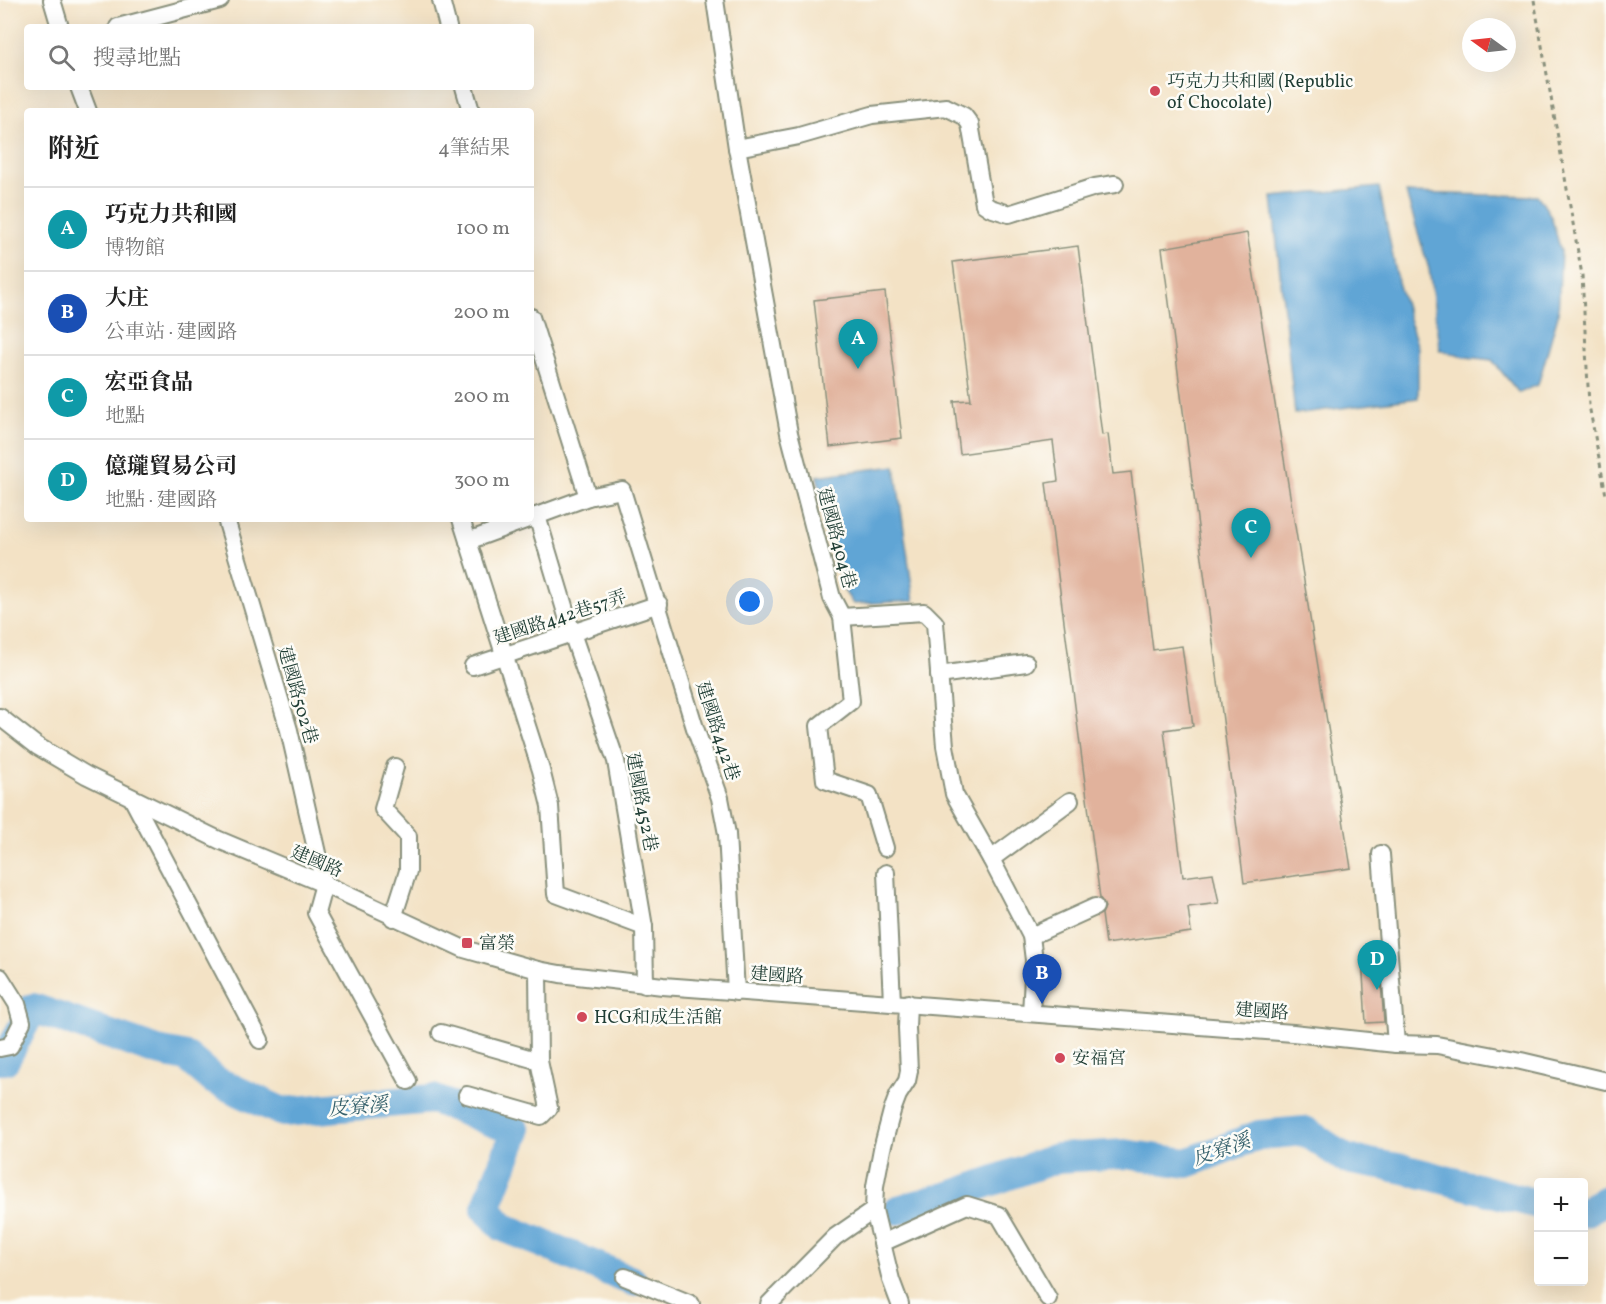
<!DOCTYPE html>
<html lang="zh-TW">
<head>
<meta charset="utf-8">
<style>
  :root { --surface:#fff; --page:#f6f6f6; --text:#222; --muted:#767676; --line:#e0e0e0; --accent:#111827 }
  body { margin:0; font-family:Vollkorn,"Noto Serif TC",serif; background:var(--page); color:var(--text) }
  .controls { position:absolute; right:18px; bottom:18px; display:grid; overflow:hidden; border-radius:6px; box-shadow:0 6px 24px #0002 }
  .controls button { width:54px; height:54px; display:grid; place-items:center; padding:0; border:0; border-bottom:2px solid var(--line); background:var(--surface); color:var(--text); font:30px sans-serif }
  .compass { position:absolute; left:1462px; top:18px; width:54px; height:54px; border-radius:50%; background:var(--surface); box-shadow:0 6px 24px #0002; rotate:285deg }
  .you { position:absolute; left:750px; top:602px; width:21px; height:21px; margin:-15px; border:4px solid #fff; border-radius:50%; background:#1a73e8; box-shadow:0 0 0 9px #1a73e833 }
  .badge { display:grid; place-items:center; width:39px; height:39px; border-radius:50%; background:var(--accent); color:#fff; font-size:20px; font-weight:700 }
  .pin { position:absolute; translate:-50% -50px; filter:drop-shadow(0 2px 3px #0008) }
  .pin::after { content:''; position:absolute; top:32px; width:21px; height:18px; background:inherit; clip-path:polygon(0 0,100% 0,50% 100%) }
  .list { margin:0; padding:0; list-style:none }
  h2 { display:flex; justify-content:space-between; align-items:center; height:78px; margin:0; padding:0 24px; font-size:26px }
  h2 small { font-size:20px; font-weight:400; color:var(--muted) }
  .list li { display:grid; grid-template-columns:39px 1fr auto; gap:18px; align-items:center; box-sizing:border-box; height:84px; padding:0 24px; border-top:2px solid var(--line) }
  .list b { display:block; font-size:22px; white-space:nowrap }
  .list p { margin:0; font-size:20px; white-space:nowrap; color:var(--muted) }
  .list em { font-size:20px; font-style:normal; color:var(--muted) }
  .icon { flex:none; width:33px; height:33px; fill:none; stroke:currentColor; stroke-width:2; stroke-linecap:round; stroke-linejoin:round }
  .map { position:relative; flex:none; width:1606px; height:1304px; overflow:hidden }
  .search { position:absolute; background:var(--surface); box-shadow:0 6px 24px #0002; left:24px; top:24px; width:510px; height:66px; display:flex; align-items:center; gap:15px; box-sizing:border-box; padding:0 21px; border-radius:6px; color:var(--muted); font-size:22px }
  .panel { position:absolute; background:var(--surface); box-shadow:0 6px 24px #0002; left:24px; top:108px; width:510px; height:414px; border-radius:6px }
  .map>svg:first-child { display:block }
  .water { fill:#60a5d5; stroke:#407184; stroke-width:1.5 }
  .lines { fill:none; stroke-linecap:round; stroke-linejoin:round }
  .river { stroke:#60a5d5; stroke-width:30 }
  .building { fill:#e1b29c }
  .minor-casing { stroke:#89907c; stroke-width:20 }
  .path { stroke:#89907c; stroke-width:3; stroke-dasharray:4.5 4.5; stroke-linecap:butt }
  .minor { stroke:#fff; stroke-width:16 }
  .poi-dot { fill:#d1495b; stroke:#fdfcf7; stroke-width:2 }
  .labels { text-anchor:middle; stroke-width:5; stroke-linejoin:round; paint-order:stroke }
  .poi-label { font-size:18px; fill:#1f3d34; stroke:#fdfcf7; text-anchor:start }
  .street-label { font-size:18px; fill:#1f3d34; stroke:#fdfcf7 }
  .water-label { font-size:20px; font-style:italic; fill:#36616c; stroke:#fdfcf7 }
</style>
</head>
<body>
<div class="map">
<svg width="1606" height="1304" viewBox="0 0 1606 1304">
  <rect width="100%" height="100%" fill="#fdfcf7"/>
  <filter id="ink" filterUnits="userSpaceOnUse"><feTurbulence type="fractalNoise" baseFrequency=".0167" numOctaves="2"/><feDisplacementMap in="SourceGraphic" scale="12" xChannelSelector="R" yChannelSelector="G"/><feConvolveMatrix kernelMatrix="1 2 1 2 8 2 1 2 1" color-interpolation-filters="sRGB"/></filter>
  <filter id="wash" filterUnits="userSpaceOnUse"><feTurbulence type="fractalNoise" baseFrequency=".008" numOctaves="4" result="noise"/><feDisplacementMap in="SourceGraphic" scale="24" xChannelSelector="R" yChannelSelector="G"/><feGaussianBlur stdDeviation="1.35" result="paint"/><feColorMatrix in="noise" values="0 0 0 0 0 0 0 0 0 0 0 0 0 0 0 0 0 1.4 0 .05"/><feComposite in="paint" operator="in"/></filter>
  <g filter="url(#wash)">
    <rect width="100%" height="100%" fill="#f3e2c5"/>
    <g class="water">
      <path d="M1379 187 1398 282 1418 348V398L1295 414 1272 197Z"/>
      <path d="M1406 193 1538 196 1551 216 1561 251 1558 315 1538 385 1519 393 1492 360 1465 357 1440 350 1429 269Z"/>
      <path d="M895 466 914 601 853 604 843 589 817 476Z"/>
    </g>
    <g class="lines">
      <g class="river">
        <path d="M0 1060H5L33 1008 157 1051 187 1057 214 1080 283 1112 433 1099 516 1131 486 1208 503 1227 632 1281"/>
        <path d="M898 1210 953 1195 1057 1158 1125 1154 1187 1163 1259 1135 1305 1131 1346 1159 1404 1169 1538 1204"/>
        <path d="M1584 1212 1606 1200"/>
      </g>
    </g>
    <g id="blocks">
      <g class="building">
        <path d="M1247 233 1351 868 1244 883 1162 248Z"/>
        <path d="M1078 246 1102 435 1108 434 1113 474 1131 472 1153 650 1182 646 1193 726 1164 730 1183 877 1213 873 1219 903 1188 907 1191 932 1106 944 1102 914 1105 907 1100 898 1046 483 1058 481 1053 441 960 454 954 401 971 400 953 262Z"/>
        <path d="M885 292 902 438 830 447 814 300Z"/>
        <path d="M1379 957 1384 1022 1366 1023 1362 958Z"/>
      </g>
    </g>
  </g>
  <g filter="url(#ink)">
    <use href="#blocks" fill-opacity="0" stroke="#89907c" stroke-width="1.5"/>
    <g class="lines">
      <g class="minor-casing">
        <g id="minor">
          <path d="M52 0 60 27"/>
          <path d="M441 0 448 27"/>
          <path d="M715 0 737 148 789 433 832 598 842 617 924 612 935 623 945 746 954 794 991 859 1031 936 1034 960 1031 1013"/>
          <path d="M118 27 220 0"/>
          <path d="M79 87 88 111"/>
          <path d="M464 87 471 111"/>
          <path d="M737 148 799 136 872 115 946 107 964 116 970 124 984 204 990 208 1009 214 1095 187 1115 184"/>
          <path d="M531 317 588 497"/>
          <path d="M537 516 572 633 616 761 644 927 645 985"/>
          <path d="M531 518 588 497 622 490 695 728 720 798 727 834 736 992"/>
          <path d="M226 519 289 730 324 884 316 913 408 1081"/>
          <path d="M461 519 541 770 550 806 556 894 644 927"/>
          <path d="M468 541 528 519"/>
          <path d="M842 617 851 701 819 726 825 780 869 795 885 848"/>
          <path d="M473 666 659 604"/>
          <path d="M939 675 1026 663"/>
          <path d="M0 717 37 746 86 775 219 840 324 884 464 949 538 970 560 974 663 986 1293 1033 1396 1044 1437 1045 1521 1061 1606 1081"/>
          <path d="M132 798 260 1040"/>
          <path d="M1381 854 1396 1044"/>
          <path d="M991 859 1070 801"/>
          <path d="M886 873 892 1002"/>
          <path d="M393 918 408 871V836L383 809 395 767"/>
          <path d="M1031 936 1095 907"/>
          <path d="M0 977 17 1004 22 1022 10 1046 0 1048"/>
          <path d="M441 1033 539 1061"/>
          <path d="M467 1095 541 1116 549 1108 539 1061 538 970"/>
          <path d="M882 1243 967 1205 999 1215 1048 1298"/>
          <path d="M625 1277 691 1304"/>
          <path d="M769 1304 835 1237 874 1210"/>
          <path d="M900 1304 891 1280 874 1210 875 1186 882 1149 892 1111 898 1095 907 1081 909 1071 907 1028 908 1003"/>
        </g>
      </g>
      <path class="path" d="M1534 0 1582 275 1589 405 1606 495"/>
      <use href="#minor" class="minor"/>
    </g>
  </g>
  <g class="poi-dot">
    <circle cx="1155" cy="91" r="6"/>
    <rect x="461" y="937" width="12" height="12" rx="3"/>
    <circle cx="582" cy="1017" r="6"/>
    <circle cx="1060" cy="1058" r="6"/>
  </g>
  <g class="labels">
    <g class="poi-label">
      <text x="1167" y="87">巧克力共和國 (Republic<tspan x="1167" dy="21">of Chocolate)</tspan></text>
      <text x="479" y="949">富榮</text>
      <text x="594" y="1023">HCG和成生活館</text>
      <text x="1072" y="1064">安福宮</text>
    </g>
    <g class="street-label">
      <text transform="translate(837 538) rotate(75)" y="6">建國路404巷</text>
      <text transform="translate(560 617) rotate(-18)" y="6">建國路442巷57弄</text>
      <text transform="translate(298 695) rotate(74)" y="6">建國路502巷</text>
      <text transform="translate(718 731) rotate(72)" y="6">建國路442巷</text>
      <text transform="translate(642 802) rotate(79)" y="6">建國路452巷</text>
      <text transform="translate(317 861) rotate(23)" y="6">建國路</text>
      <text transform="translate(777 975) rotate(4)" y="6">建國路</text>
      <text transform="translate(1262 1011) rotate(4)" y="6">建國路</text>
    </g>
    <g class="water-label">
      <text transform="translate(358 1106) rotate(-5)" y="7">皮寮溪</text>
      <text transform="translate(1221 1149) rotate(-19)" y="7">皮寮溪</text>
    </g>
  </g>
</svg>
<div class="controls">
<button>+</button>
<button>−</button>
</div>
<svg class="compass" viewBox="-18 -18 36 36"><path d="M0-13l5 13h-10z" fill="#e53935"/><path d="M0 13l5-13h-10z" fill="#767676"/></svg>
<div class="you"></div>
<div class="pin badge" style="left:858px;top:369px;background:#0f9aa8">A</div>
<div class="pin badge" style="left:1042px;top:1004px;background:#1a4fb4">B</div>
<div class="pin badge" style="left:1251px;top:558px;background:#0f9aa8">C</div>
<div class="pin badge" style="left:1377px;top:990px;background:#0f9aa8">D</div>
<div class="search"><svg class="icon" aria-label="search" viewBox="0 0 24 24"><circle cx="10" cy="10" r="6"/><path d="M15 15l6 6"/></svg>搜尋地點</div>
<section class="panel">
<h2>附近<small>4筆結果</small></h2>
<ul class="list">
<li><span class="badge" style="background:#0f9aa8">A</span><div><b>巧克力共和國</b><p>博物館</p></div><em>100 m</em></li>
<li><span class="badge" style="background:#1a4fb4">B</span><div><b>大庄</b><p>公車站 · 建國路</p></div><em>200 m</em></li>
<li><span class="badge" style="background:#0f9aa8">C</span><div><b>宏亞食品</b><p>地點</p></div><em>200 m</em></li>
<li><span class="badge" style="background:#0f9aa8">D</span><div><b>億瓏貿易公司</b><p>地點 · 建國路</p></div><em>300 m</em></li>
</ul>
</section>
</div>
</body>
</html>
